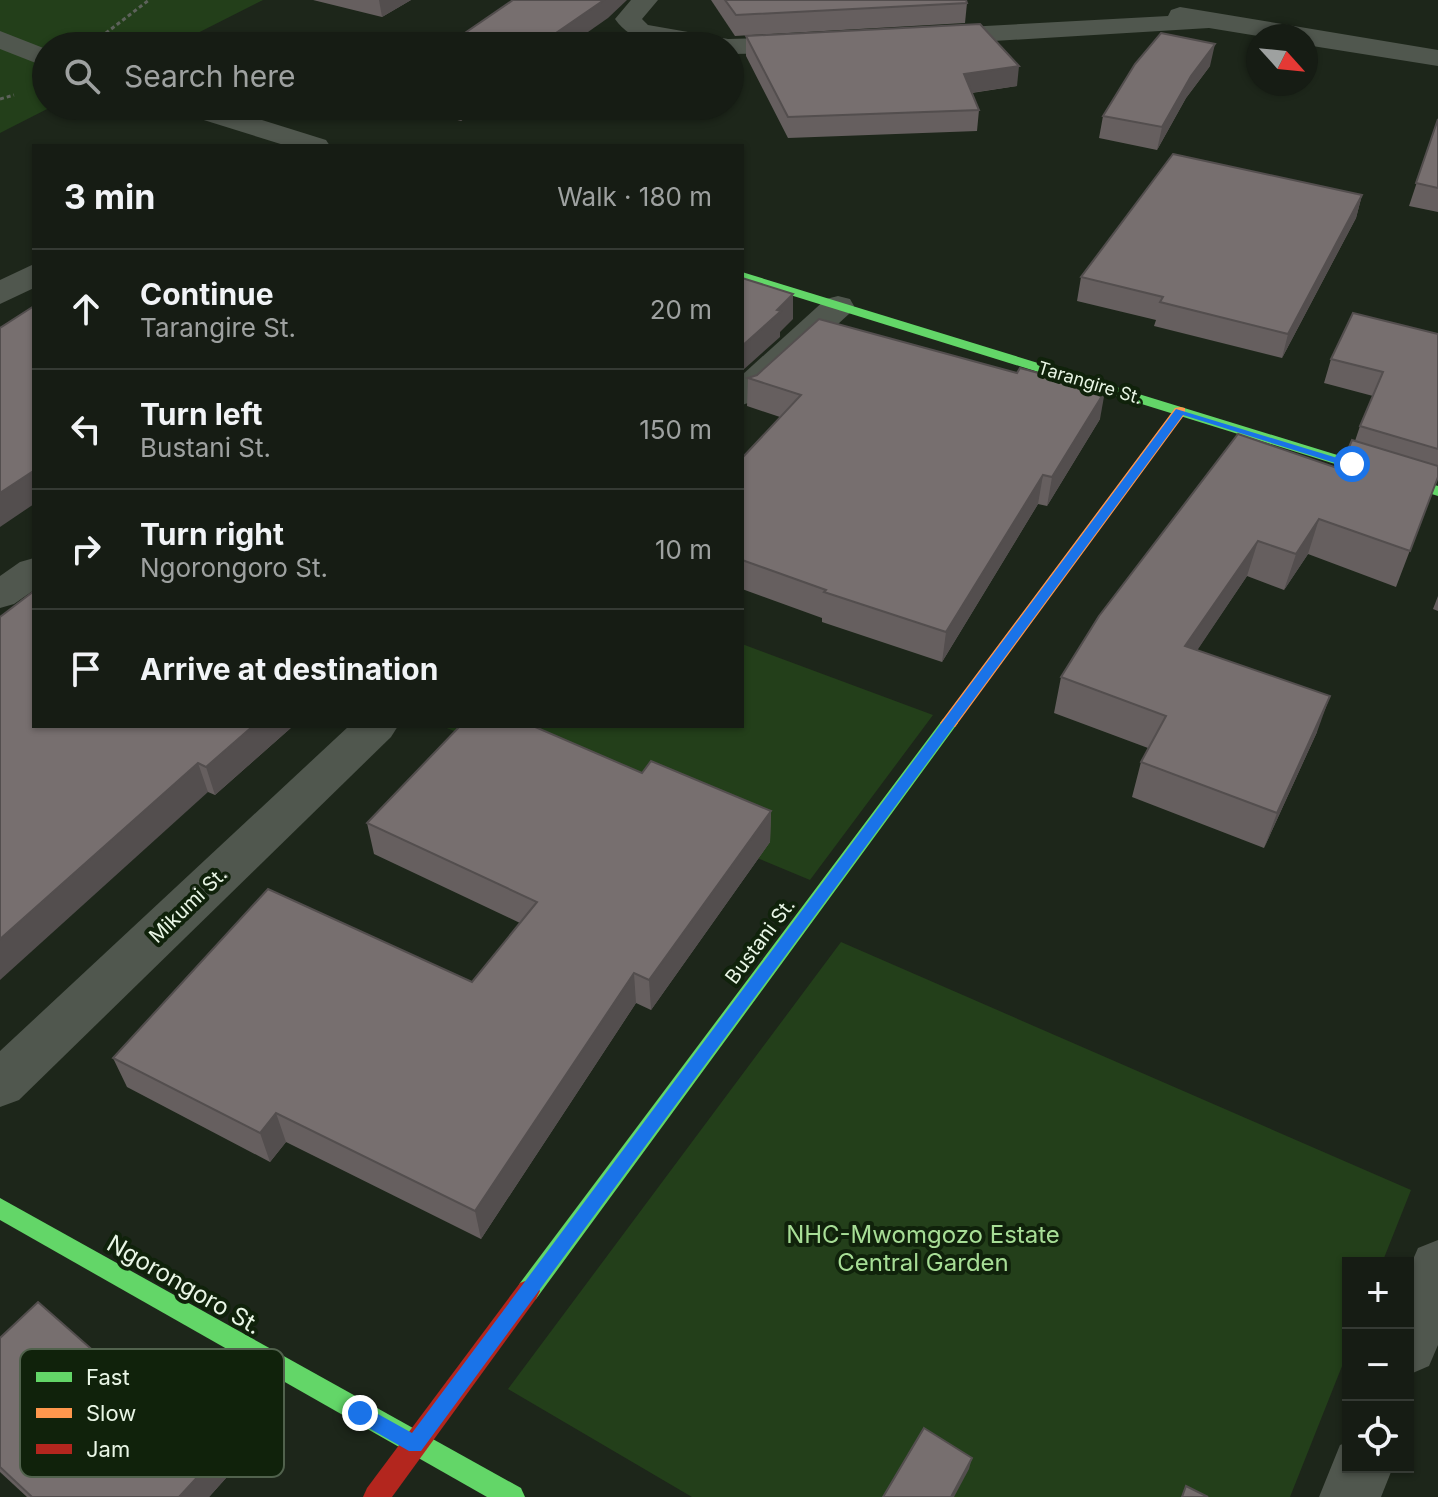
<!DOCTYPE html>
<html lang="en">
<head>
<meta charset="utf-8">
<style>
  :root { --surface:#161c14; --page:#232922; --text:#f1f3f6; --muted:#9ea1a0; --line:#353a34 }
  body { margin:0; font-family:Inter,sans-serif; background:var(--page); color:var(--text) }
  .controls { position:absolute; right:24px; bottom:24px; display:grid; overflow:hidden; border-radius:0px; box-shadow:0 2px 6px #0004 }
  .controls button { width:72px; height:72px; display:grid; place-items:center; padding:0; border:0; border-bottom:2px solid var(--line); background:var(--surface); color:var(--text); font:40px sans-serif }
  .compass { position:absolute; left:1246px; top:24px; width:72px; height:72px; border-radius:50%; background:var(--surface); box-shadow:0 2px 6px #0004; rotate:117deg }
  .stop { position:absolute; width:24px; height:24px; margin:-18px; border:6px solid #1a73e8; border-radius:50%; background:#fff }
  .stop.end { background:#1a73e8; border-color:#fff; box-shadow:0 2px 8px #0008 }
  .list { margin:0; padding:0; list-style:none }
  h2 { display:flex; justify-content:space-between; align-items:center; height:104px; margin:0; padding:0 32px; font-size:34px }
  h2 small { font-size:26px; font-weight:400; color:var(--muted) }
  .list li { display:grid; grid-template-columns:52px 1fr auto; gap:24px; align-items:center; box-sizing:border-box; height:120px; padding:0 32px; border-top:2px solid var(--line) }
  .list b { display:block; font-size:30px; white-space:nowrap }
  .list p { margin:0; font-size:26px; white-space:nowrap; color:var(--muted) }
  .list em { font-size:26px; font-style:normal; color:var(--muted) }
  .icon { flex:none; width:44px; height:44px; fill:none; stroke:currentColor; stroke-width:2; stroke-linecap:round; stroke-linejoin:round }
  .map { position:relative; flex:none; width:1438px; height:1497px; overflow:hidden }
  .search { position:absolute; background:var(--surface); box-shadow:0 2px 6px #0004; left:32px; top:32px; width:712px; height:88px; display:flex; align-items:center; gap:20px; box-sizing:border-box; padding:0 28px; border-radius:44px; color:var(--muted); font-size:30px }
  .panel { position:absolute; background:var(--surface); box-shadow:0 2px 6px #0004; left:32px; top:144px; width:712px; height:584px; border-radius:0px }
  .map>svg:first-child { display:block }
  .green { fill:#233f1a }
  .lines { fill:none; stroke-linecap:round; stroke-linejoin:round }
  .path { stroke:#5d625b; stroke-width:3; stroke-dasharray:4 3; stroke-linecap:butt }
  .street { fill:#50574e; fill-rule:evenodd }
  .fast { fill:#63d668; fill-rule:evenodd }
  .slow { fill:#ff974d; fill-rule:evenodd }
  .jam { fill:#b3261e; fill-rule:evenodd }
  .wall { fill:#665f5f }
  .shaded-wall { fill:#534e4e }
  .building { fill:#776f6f; stroke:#534e4e; stroke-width:2 }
  .route { fill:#1a73e8 }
  .labels { text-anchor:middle; stroke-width:8; stroke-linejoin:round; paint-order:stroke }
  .far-street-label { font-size:18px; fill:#e9f6e6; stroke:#10220b }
  .street-label { font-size:20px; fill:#e9f6e6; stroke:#10220b }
  .near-park-label { font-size:24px; fill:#a7de96; stroke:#10220b }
  .near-street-label { font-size:24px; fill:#e9f6e6; stroke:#10220b }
  .key { fill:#10220b; stroke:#51624d; stroke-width:2 }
  .key-label { font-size:22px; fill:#e9f6e6 }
</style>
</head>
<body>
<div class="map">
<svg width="1438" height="1497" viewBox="0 0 1438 1497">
  <rect width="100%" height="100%" fill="#1d261a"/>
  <g class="green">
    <path d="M0 0H263L172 46H46V106H53L0 133Z"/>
    <path d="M742 644 933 715 810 880 442 726H742Z"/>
    <path d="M841 942 1411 1190 1382 1263H1348V1351L1290 1497H692L508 1389Z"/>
  </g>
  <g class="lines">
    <g class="path">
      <path d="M89 46 149 0"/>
      <path d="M0 99 14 95"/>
    </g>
    <g class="street">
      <path d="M631 0H658L642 19 648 25 728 39 804 37 817 45 804 53 730 54V46C693 46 638 53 615 19Z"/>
      <path d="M1180 7 1438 50V66L1306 45V36H1258L1209 28 929 45 916 37 929 29 1168 16 1171 10Z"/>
      <path d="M0 31 46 49V67L0 49Z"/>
      <path d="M174 106H217L326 140 330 146H287L178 112Z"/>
      <path d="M34 264V288L0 304V280Z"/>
      <path d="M838 296 850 299 854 306 850 313 754 401 742 405V375L826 299Z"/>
      <path d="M34 558V590L14 604 0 608V576L20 562Z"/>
      <path d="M349 726H398L391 737 19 1100 0 1107V1051Z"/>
      <path d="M1438 1240V1345L1429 1366 1408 1375V1271L1418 1248Z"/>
      <path d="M1348 1442V1467H1393L1381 1497H1319L1340 1445Z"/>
    </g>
    <g class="fast">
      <path d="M742 272 1438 486V496L742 280Z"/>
      <path d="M949 717 958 723 955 727 536 1299 528 1302 520 1299 516 1291 520 1283 943 719Z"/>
      <path d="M0 1198 521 1488 525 1497H487L0 1220Z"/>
    </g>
    <path class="slow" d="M1180 407 1185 408V414L955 727H943L940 723 943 719 1175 408Z"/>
    <path class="jam" d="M528 1280 536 1283 540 1291 536 1299 392 1497H363L367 1488 520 1283Z"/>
  </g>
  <g class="wall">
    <path d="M313 0H411L382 17Z"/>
    <path d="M711 0H966L967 3 965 23 735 36Z"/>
    <path d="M746 36 1017 86 972 93 979 110 977 131 788 138 746 56Z"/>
    <path d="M1210 66 1186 98 1157 150 1099 138 1103 116Z"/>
    <path d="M406 106H482L461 121Z"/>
    <path d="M1438 119V212L1409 206Z"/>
    <path d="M1362 195 1356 218 1282 358 1154 326 1156 320 1077 301 1081 277Z"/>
    <path d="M1438 334V477L1396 587 1308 554 1284 590 1247 576 1197 650 1317 732 1264 848 1132 797 1141 762 1148 748 1054 713 1061 677 1340 469 1355 441 1360 426 1373 396 1324 383 1331 359Z"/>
    <path d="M748 378 1100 419 1047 506 1038 504 942 662 822 622V618L742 589V458L780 417 747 406Z"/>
    <path d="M1438 596V611L1433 609Z"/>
    <path d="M0 617 293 726 215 795 208 792Z"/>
    <path d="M642 773 771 811 770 842 651 1010 636 1003 481 1239 286 1142 270 1162 127 1087 113 1058 472 982 520 923 374 854 367 823Z"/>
    <path d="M0 1338 215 1458 226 1478 209 1497H27L0 1472Z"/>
  </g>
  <g class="shaded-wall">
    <path d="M379 0H411L382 17Z"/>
    <path d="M604 0H627L608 18 568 46H537Z"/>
    <path d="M1215 44 1210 66 1186 98 1157 150 1162 127 1191 76Z"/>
    <path d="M1019 66 1017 86 962 94 964 74Z"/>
    <path d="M459 106H482L461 121Z"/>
    <path d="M1362 195 1356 218 1282 358 1288 334Z"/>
    <path d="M793 294V319L780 332V337L742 371V346Z"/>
    <path d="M1105 391 1100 419 1047 506 1052 477Z"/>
    <path d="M32 472 34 478V504L0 527V493Z"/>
    <path d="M1043 475 1038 504 942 662 946 632Z"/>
    <path d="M1319 519 1308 554 1284 590 1296 554Z"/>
    <path d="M1258 541 1247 576 1176 682 1185 646Z"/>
    <path d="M1330 696 1317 732 1264 848 1277 813Z"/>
    <path d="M253 726H293L215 795 206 767Z"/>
    <path d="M198 763 208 792 0 980V939Z"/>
    <path d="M771 811 770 842 651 1010 649 980Z"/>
    <path d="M634 973 636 1003 481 1239 475 1211Z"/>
    <path d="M276 1113 286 1142 270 1162 260 1133Z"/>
    <path d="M215 1458 226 1478 209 1497H179Z"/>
    <path d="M972 1458 969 1469 954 1497H951Z"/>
  </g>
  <g class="building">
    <path d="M513 0H604L537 46H446Z"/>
    <path d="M725 0H966L967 3 736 15Z"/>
    <path d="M980 24 1019 66 964 74 979 110 788 117 746 36Z"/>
    <path d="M1161 33 1215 44 1191 76 1162 127 1103 116 1135 64Z"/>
    <path d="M1438 119V188L1416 183Z"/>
    <path d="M1173 154 1362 195 1288 334 1160 302 1163 297 1081 277Z"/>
    <path d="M742 278 793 294 777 310 781 311 742 346Z"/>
    <path d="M34 306V473L32 472 0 493V328Z"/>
    <path d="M1353 313 1438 334V449L1360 426 1383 372 1331 359Z"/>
    <path d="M819 319 1017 373 1020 368 1105 391 1052 477 1043 475 946 632 824 592 826 590 742 560V458L801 395 748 378 757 375Z"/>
    <path d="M1238 434 1340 469 1352 440 1438 466V477L1410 551 1319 519 1296 554 1258 541 1185 646 1330 696 1277 813 1141 762 1166 716 1061 677 1099 616Z"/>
    <path d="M34 591V726H253L206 767 198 763 0 939V617Z"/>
    <path d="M460 726H533L642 773 651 761 771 811 649 980 634 973 475 1211 276 1113 260 1133 113 1058 268 889 472 982 537 902 367 823Z"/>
    <path d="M38 1302 215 1458 179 1497H32L0 1467V1338Z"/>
    <path d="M924 1428 972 1458 951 1497H883Z"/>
    <path d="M1186 1486 1208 1497H1182Z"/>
  </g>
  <path class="route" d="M1176 409 1357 464 1348 467 1183 415 421 1451H409L353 1419 351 1413 360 1404 412 1433Z"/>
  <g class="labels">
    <g class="far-street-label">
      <text transform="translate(1090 383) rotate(17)" y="6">Tarangire St.</text>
    </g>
    <g class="street-label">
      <text transform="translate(188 905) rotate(-44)" y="7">Mikumi St.</text>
      <text transform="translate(760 941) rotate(-53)" y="7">Bustani St.</text>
    </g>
    <g class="near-park-label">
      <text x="923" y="1243">NHC-Mwomgozo Estate<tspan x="923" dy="28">Central Garden</tspan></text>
    </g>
    <g class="near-street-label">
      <text transform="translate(184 1285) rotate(30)" y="8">Ngorongoro St.</text>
    </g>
  </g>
  <rect x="20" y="1349" width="264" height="128" rx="12" class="key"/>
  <rect x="36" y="1372" width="36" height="10" fill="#63d668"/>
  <rect x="36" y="1408" width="36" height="10" fill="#ff974d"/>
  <rect x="36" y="1444" width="36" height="10" fill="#b3261e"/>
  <g class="key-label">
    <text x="86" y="1385">Fast</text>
    <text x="86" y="1421">Slow</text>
    <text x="86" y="1457">Jam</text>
  </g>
</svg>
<div class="controls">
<button>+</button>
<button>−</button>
<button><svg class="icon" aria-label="locate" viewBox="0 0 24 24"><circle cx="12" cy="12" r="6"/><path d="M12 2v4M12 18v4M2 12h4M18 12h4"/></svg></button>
</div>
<svg class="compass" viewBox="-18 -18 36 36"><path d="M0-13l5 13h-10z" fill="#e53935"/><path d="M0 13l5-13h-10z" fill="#9ea1a0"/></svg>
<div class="stop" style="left:1352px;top:464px"></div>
<div class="stop end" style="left:360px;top:1413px"></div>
<div class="search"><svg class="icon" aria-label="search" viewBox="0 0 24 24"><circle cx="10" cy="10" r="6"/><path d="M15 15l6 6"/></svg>Search here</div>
<section class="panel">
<h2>3 min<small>Walk · 180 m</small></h2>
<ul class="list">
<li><svg class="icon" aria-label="ahead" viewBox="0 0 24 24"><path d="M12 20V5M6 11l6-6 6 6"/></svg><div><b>Continue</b><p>Tarangire St.</p></div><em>20 m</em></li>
<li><svg class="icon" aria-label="left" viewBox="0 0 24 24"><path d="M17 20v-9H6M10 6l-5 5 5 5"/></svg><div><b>Turn left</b><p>Bustani St.</p></div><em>150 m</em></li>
<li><svg class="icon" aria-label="right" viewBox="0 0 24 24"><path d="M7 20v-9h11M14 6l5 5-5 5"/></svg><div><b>Turn right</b><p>Ngorongoro St.</p></div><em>10 m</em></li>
<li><svg class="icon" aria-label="arrive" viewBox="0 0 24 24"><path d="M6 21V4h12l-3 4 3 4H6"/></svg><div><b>Arrive at destination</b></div></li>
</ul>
</section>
</div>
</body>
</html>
